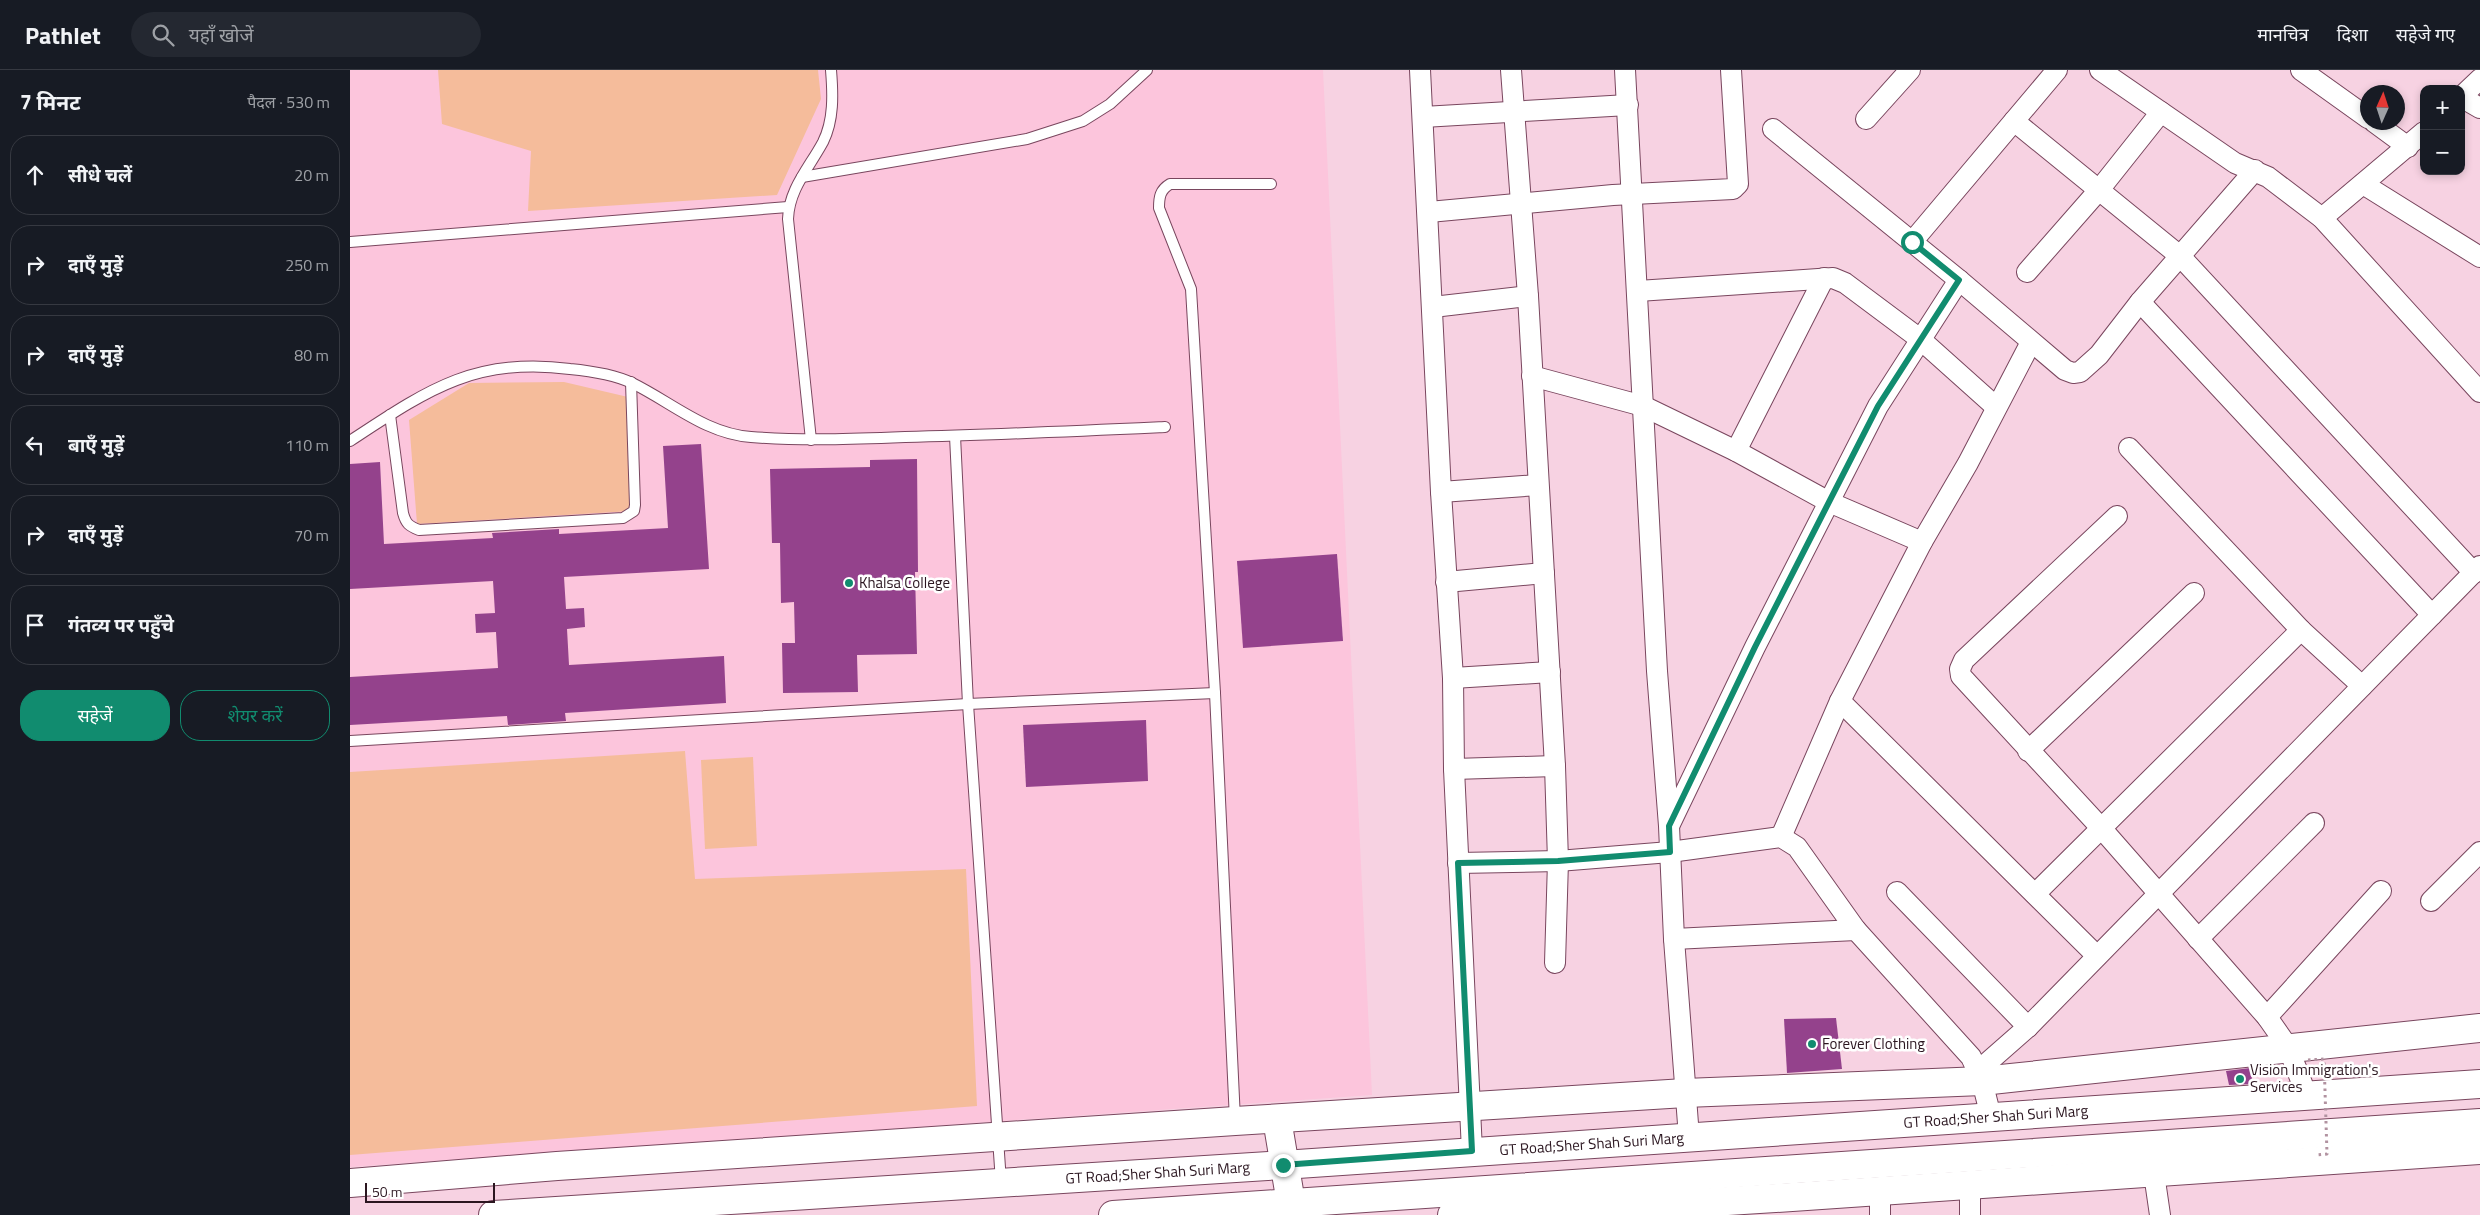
<!DOCTYPE html>
<html lang="hi">
<head>
<meta charset="utf-8">
<style>
  :root { --surface:#171b24; --page:#242831; --text:#f1f3f6; --muted:#9ea1a6; --line:#363941; --accent:#118c6f }
  body { margin:0; font-family:"Titillium Web","Noto Sans Devanagari",sans-serif; background:var(--page); color:var(--text) }
  .controls { position:absolute; right:15px; top:15px; display:grid; overflow:hidden; border-radius:10px; box-shadow:0 2px 8px #0003 }
  .controls button { width:45px; height:45px; display:grid; place-items:center; padding:0; border:0; border-bottom:1px solid var(--line); background:var(--surface); color:var(--text); font:25px sans-serif }
  .compass { position:absolute; left:2010px; top:15px; width:45px; height:45px; border-radius:50%; background:var(--surface); box-shadow:0 2px 8px #0003; rotate:3deg }
  .scale { position:absolute; left:15px; bottom:12px; width:130px; box-sizing:border-box; padding-left:5px; border:2px solid #2b1620; border-top:0; font-size:14px; line-height:18px; white-space:nowrap; color:#2b1620; -webkit-text-stroke:4px #fff; paint-order:stroke }
  .stop { position:absolute; width:15px; height:15px; margin:-11px; border:4px solid #118c6f; border-radius:50%; background:#fff }
  .stop.end { background:#118c6f; border-color:#fff; box-shadow:0 1px 5px #0008 }
  .list { margin:0; padding:0; list-style:none }
  h2 { display:flex; justify-content:space-between; align-items:center; height:65px; margin:0; padding:0 20px; font-size:21px }
  h2 small { font-size:16px; font-weight:400; color:var(--muted) }
  .list li { display:grid; grid-template-columns:32px 1fr auto; gap:15px; align-items:center; box-sizing:border-box; height:80px; margin:0 10px 10px; padding:0 10px; border:1px solid var(--line); border-radius:20px }
  .list b { display:block; font-size:19px; white-space:nowrap }
  .list em { font-size:16px; font-style:normal; color:var(--muted) }
  .actions { display:flex; gap:10px; padding:15px 20px }
  .actions a { flex:1; padding:11px 0; border:1px solid var(--accent); border-radius:20px; text-align:center; font-size:18px; color:var(--accent) }
  .actions .main { background:var(--accent); color:#fff }
  .icon { flex:none; width:28px; height:28px; fill:none; stroke:currentColor; stroke-width:2; stroke-linecap:round; stroke-linejoin:round }
  .map { position:relative; flex:none; width:2130px; height:1145px; overflow:hidden }
  header { display:flex; align-items:center; gap:30px; box-sizing:border-box; height:70px; padding:0 25px; background:var(--surface); border-bottom:1px solid var(--line) }
  header strong { font-size:24px }
  nav { display:flex; gap:28px; margin-inline-start:auto; font-size:18px }
  .search { width:350px; height:45px; background:var(--page); display:flex; align-items:center; gap:12px; box-sizing:border-box; padding:0 18px; border-radius:28px; color:var(--muted); font-size:19px }
  main { display:flex }
  aside { flex:1; background:var(--surface) }
  .map>svg:first-child { display:block }
  .built { fill:#fcc5dc }
  .green { fill:#f5bc9b }
  .building { fill:#94428c }
  .lines { fill:none; stroke-linecap:round; stroke-linejoin:round }
  .service-casing { stroke:#79465e; stroke-width:12 }
  .minor-casing { stroke:#79465e; stroke-width:22 }
  .secondary-casing { stroke:#79465e; stroke-width:30 }
  .primary-casing { stroke:#79465e; stroke-width:30 }
  .service { stroke:#fff; stroke-width:10 }
  .minor { stroke:#fff; stroke-width:20 }
  .secondary { stroke:#fff; stroke-width:28 }
  .primary { stroke:#fff; stroke-width:28 }
  .path-bridge { stroke:#b192a0; stroke-width:3; stroke-dasharray:2.5 4; stroke-linecap:butt }
  .route { stroke:#118c6f; stroke-width:6 }
  .poi-dot { fill:#118c6f; stroke:#fff; stroke-width:2 }
  .labels { text-anchor:middle; stroke-width:5; stroke-linejoin:round; paint-order:stroke }
  .poi-label { font-size:15px; fill:#2b1620; stroke:#fff; text-anchor:start }
  .street-label { font-size:15px; fill:#2b1620; stroke:#fff }
</style>
</head>
<body>
<header>
<strong>Pathlet</strong>
<div class="search"><svg class="icon" aria-label="search" viewBox="0 0 24 24"><circle cx="10" cy="10" r="6"/><path d="M15 15l6 6"/></svg>यहाँ खोजें</div>
<nav><a>मानचित्र</a><a>दिशा</a><a>सहेजे गए</a></nav>
</header>
<main>
<aside>
<h2>7 मिनट<small>पैदल · 530 m</small></h2>
<ul class="list">
<li><svg class="icon" aria-label="ahead" viewBox="0 0 24 24"><path d="M12 20V5M6 11l6-6 6 6"/></svg><div><b>सीधे चलें</b></div><em>20 m</em></li>
<li><svg class="icon" aria-label="right" viewBox="0 0 24 24"><path d="M7 20v-9h11M14 6l5 5-5 5"/></svg><div><b>दाएँ मुड़ें</b></div><em>250 m</em></li>
<li><svg class="icon" aria-label="right" viewBox="0 0 24 24"><path d="M7 20v-9h11M14 6l5 5-5 5"/></svg><div><b>दाएँ मुड़ें</b></div><em>80 m</em></li>
<li><svg class="icon" aria-label="left" viewBox="0 0 24 24"><path d="M17 20v-9H6M10 6l-5 5 5 5"/></svg><div><b>बाएँ मुड़ें</b></div><em>110 m</em></li>
<li><svg class="icon" aria-label="right" viewBox="0 0 24 24"><path d="M7 20v-9h11M14 6l5 5-5 5"/></svg><div><b>दाएँ मुड़ें</b></div><em>70 m</em></li>
<li><svg class="icon" aria-label="arrive" viewBox="0 0 24 24"><path d="M6 21V4h12l-3 4 3 4H6"/></svg><div><b>गंतव्य पर पहुँचे</b></div></li>
</ul>
<div class="actions"><a class="main">सहेजें</a><a>शेयर करें</a></div>
</aside>
<div class="map">
<svg width="2130" height="1145" viewBox="0 0 2130 1145">
  <rect width="100%" height="100%" fill="#f7d2e2"/>
  <path class="built" d="M0 0H973L1022 1025 0 1097Z"/>
  <g class="green">
    <path d="M88 0H468L471 29 427 125 178 141 181 81 92 54Z"/>
    <path d="M214 312 278 327 282 441 67 454 59 350 119 313Z"/>
    <path d="M335 681 345 809 616 799 627 1036 0 1085V702Z"/>
    <path d="M403 687 407 776 355 779 351 690Z"/>
  </g>
  <g class="building">
    <path d="M351 374 359 499 214 507 216 539 234 538 235 557 217 559 219 595 374 586 376 633 215 643 216 651 158 655 157 646 0 655V607L148 598 146 562 126 563 125 544 145 543 143 511 0 519V394L30 392 34 474 143 468 142 463 209 459V464L318 458 313 376Z"/>
    <path d="M567 389 568 502H565L567 584 507 585 508 622 433 623 432 573H445L444 532 431 533 430 473H422L420 399 520 397V390Z"/>
    <path d="M987 484 993 571 893 578 887 491Z"/>
    <path d="M796 650 798 711 676 717 673 655Z"/>
    <path d="M1486 948 1492 999 1437 1003 1434 949Z"/>
    <path d="M1900 998 1903 1014 1879 1015 1876 1001Z"/>
  </g>
  <g class="lines">
    <g class="service-casing">
      <g id="service">
        <path d="M452 107 677 69 733 51 760 34 797 0"/>
        <path d="M0 172 438 137"/>
        <path d="M40 345 53 443C56 454 59 456 69 460L273 448 284 441 285 435 281 312"/>
        <path d="M605 366 618 634 651 1112"/>
        <path d="M461 370 438 149C439 119 459 98 473 72 484 50 483 24 481 0"/>
        <path d="M0 371C76 321 125 286 220 299 241 301 263 304 282 313 321 332 356 364 401 367 453 371 504 369 555 367 642 365 728 361 815 357"/>
        <path d="M0 671 618 634 865 623"/>
        <path d="M885 1050 865 623 842 236 841 219 809 138C809 127 810 120 820 114H921"/>
      </g>
    </g>
    <g class="minor-casing">
      <g id="minor">
        <path d="M1070 0 1091 422 1103 608 1104 699 1122 1081"/>
        <path d="M1161 0 1178 226 1205 696 1208 791 1205 893"/>
        <path d="M1275 0 1307 601 1319 756 1324 869 1339 1067"/>
        <path d="M1750 0 1885 93 1918 107 1972 148 2130 322"/>
        <path d="M1951 0 2018 48"/>
        <path d="M2111 27 2130 9"/>
        <path d="M2111 27 2130 38"/>
        <path d="M1073 47 1278 35"/>
        <path d="M1516 49 1560 0"/>
        <path d="M1664 51 1830 186 2124 503"/>
        <path d="M2024 52 2058 77"/>
        <path d="M1423 59 1609 210 1715 300 1723 303 1730 302 1749 285 1790 232 1905 100"/>
        <path d="M2013 114 2130 187"/>
        <path d="M1079 142 1263 125 1383 119 1388 114 1381 0"/>
        <path d="M1972 148 2074 62"/>
        <path d="M1562 172 1707 0"/>
        <path d="M1677 202 1749 120 1811 42"/>
        <path d="M1288 221 1483 208 1495 213 1570 269 1646 337"/>
        <path d="M1790 232 2082 545"/>
        <path d="M1083 237 1178 226"/>
        <path d="M1182 306 1293 336 1386 381 1479 432 1572 472"/>
        <path d="M1779 378 1951 560 2012 616"/>
        <path d="M1386 381 1474 208"/>
        <path d="M1091 422 1188 415"/>
        <path d="M1767 446 1614 590 1610 599 1611 606 1752 759 1917 947 1938 977 1957 1026"/>
        <path d="M1096 512 1194 503"/>
        <path d="M1103 608 1200 602"/>
        <path d="M1490 631 1747 886"/>
        <path d="M1678 681 1844 523"/>
        <path d="M1104 699 1205 696"/>
        <path d="M1320 754 1405 577 1528 336 1609 210"/>
        <path d="M1431 767 1490 631 1572 472 1618 393 1681 272"/>
        <path d="M1108 793 1208 791 1320 782 1431 767 1447 777 1506 860 1621 987 1632 1011 1641 1047"/>
        <path d="M1547 822 1678 957"/>
        <path d="M1685 824 1951 560"/>
        <path d="M2081 831 2130 782"/>
        <path d="M1324 869 1506 860"/>
        <path d="M1848 869 1964 753"/>
        <path d="M1917 947 2031 821"/>
        <path d="M1629 1000 1678 957 2130 496"/>
        <path d="M1802 1090 1810 1145"/>
        <path d="M1530 1145V1121"/>
        <path d="M1620 1145V1115"/>
      </g>
    </g>
    <g class="secondary-casing">
      <g id="secondary">
        <path d="M927 1049 943 1145"/>
        <path d="M0 1113 207 1096 885 1051 1335 1023 1632 1011 2130 958"/>
        <path d="M1102 1145 1201 1142 1442 1127 2130 1080"/>
      </g>
    </g>
    <g class="primary-casing">
      <g id="primary">
        <path id="s1" d="M143 1145 933 1095 2130 1014"/>
        <path d="M763 1145 2130 1053"/>
      </g>
    </g>
    <use href="#service" class="service"/>
    <use href="#minor" class="minor"/>
    <use href="#secondary" class="secondary"/>
    <use href="#primary" class="primary"/>
    <path class="path-bridge" d="M1958 990 1974 989 1977 1084 1966 1085"/>
  </g>
  <g class="lines">
    <path class="route" d="M933 1095 1122 1081 1108 793 1208 791 1320 782 1319 756 1405 577 1528 336 1609 210 1562 172"/>
  </g>
  <g class="poi-dot">
    <circle cx="499" cy="513" r="5"/>
    <circle cx="1462" cy="974" r="5"/>
    <circle cx="1890" cy="1009" r="5"/>
  </g>
  <g class="labels">
    <g class="poi-label">
      <text x="509" y="518">Khalsa College</text>
      <text x="1472" y="979">Forever Clothing</text>
      <text x="1900" y="1005">Vision Immigration's<tspan x="1900" dy="17">Services</tspan></text>
    </g>
    <g class="street-label">
      <text dy="5" stroke="none"><textPath href="#s1" startOffset="1506">GT Road;Sher Shah Suri Marg</textPath></text>
      <text dy="5" stroke="none"><textPath href="#s1" startOffset="1101">GT Road;Sher Shah Suri Marg</textPath></text>
      <text dy="5" stroke="none"><textPath href="#s1" startOffset="666">GT Road;Sher Shah Suri Marg</textPath></text>
    </g>
  </g>
</svg>
<div class="controls">
<button>+</button>
<button>−</button>
</div>
<svg class="compass" viewBox="-18 -18 36 36"><path d="M0-13l5 13h-10z" fill="#e53935"/><path d="M0 13l5-13h-10z" fill="#9ea1a6"/></svg>
<div class="scale">50 m</div>
<div class="stop" style="left:1562px;top:172px"></div>
<div class="stop end" style="left:933px;top:1095px"></div>
</div>
</main>
</body>
</html>
